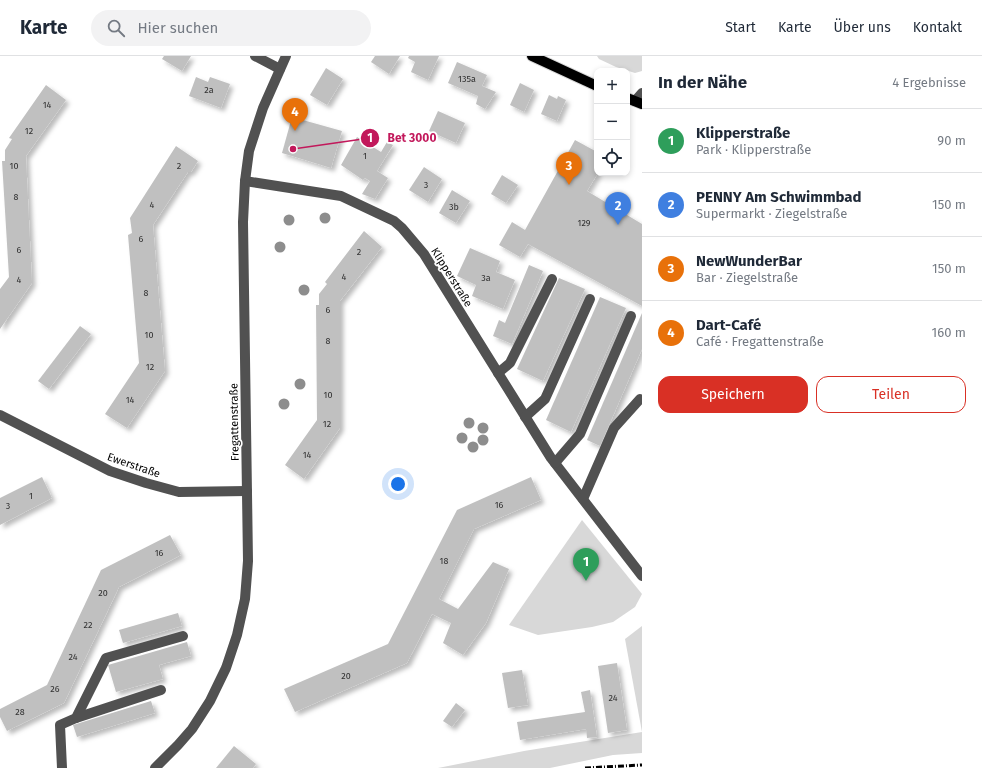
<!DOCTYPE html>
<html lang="de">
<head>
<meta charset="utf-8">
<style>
  :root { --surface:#fff; --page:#f2f2f3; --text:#1f2937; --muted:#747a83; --line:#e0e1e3; --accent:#d93025 }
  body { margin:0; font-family:"Fira Sans",sans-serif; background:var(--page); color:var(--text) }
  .controls { position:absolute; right:12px; top:12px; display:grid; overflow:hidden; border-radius:8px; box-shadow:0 2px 6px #0003 }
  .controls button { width:36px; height:36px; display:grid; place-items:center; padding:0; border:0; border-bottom:1px solid var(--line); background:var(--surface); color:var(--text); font:20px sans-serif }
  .you { position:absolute; left:398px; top:428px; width:14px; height:14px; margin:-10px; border:3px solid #fff; border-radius:50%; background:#1a73e8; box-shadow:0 0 0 6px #1a73e833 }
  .badge { display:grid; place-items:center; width:26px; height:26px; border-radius:50%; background:var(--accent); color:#fff; font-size:13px; font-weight:700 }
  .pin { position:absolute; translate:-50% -33px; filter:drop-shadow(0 1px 2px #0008) }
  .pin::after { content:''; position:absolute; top:21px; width:14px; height:12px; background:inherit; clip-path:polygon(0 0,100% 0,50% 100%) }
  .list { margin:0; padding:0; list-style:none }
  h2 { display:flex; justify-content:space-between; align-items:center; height:52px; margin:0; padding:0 16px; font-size:17px }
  h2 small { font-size:13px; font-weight:400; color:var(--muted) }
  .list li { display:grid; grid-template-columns:26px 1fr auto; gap:12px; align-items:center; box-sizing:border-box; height:64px; padding:0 16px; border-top:1px solid var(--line) }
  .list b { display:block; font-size:15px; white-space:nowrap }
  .list p { margin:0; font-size:13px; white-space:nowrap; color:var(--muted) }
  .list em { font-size:13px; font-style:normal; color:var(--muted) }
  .actions { display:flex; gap:8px; padding:12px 16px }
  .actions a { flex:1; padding:9px 0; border:1px solid var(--accent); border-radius:12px; text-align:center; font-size:14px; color:var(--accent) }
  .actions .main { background:var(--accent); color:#fff }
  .icon { flex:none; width:22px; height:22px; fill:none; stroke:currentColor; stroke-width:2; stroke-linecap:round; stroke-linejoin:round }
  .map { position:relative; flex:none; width:642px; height:712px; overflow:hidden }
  header { display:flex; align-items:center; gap:24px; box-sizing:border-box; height:56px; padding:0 20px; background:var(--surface); border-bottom:1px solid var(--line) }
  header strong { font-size:19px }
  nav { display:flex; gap:22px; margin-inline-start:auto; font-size:14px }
  .search { width:280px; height:36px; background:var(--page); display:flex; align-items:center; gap:10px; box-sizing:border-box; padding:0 14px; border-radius:22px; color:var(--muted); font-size:15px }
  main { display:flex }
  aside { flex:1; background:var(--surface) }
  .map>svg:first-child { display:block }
  .green { fill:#d8d8d8 }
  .building { fill:#c0c0c0; filter:url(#shadow) }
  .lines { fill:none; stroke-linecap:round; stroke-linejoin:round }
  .major-casing { stroke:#dbdbdb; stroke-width:12 }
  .minor { stroke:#515151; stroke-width:10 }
  .major { stroke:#000; stroke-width:10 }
  .rail { stroke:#000; stroke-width:3; stroke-dasharray:6 2 1 2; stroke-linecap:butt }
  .tree { fill:#8d8d8d }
  .labels { text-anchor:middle; stroke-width:3.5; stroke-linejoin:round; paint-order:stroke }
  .number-label { font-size:9px; fill:#303030 }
  .street-label { font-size:11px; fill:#000; stroke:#fff }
  .leader { fill:none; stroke:#c2185b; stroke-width:1.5 }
  .callout-dot { fill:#c2185b; stroke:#fff; stroke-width:1.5 }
  .mark-label { font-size:12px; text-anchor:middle; font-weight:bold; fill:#fff }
  .callout-label { font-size:12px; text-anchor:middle; font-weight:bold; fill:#c2185b; stroke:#fff; stroke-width:3.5; stroke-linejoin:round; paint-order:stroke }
</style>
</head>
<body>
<header>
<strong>Karte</strong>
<div class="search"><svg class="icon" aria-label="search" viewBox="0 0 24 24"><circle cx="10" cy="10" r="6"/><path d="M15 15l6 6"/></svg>Hier suchen</div>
<nav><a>Start</a><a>Karte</a><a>Über uns</a><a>Kontakt</a></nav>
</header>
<main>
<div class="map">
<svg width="642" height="712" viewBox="0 0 642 712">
  <defs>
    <filter id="shadow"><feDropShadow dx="3.5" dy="3.5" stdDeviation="2" flood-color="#0004"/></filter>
  </defs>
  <rect width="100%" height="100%" fill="#fff"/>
  <g class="green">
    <path d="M597 0H642V15L635 17 616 11 599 3Z"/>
    <path d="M582 464 642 538 635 551 613 566 592 571 538 579 509 569Z"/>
    <path d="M642 570V676L625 583Z"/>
    <path d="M642 676V697L613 699 550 712H438L524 695Z"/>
  </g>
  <g class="building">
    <path d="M164 0H191L182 15 162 3Z"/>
    <path d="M375 0H400L389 18 371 6Z"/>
    <path d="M409 0H439L428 24 411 16 415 6 408 2Z"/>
    <path d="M457 6 487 19 482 30 496 36 485 53 476 48 478 40 448 27Z"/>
    <path d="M326 12 343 23 327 49 310 39Z"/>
    <path d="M196 21 208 26 210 21 230 28 221 52 189 40Z"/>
    <path d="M520 27 534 34 524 56 510 49Z"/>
    <path d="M46 29 66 44 26 100 32 227 0 273V233L9 221 2 105H5V94L12 83 9 82Z"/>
    <path d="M549 39 557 43 558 40 566 44 557 65 541 58Z"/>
    <path d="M438 55 465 67 456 87 429 75Z"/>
    <path d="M292 61 342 75 331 112 282 97Z"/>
    <path d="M357 81 381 96 387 86 393 89 377 115 388 122 375 143 362 138 370 125 365 122 363 124 341 109Z"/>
    <path d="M575 84 597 96V117H598L587 135 642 168V250L528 188 520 201 499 189 512 166 525 174Z"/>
    <path d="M176 90 198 105 191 116H188L153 169 165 315 127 372 105 358 139 307 128 179 132 177 130 162Z"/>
    <path d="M424 111 442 123 428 146 409 134Z"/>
    <path d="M502 119 518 129 506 147 491 138Z"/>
    <path d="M452 134 470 145 456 167 439 157Z"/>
    <path d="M364 175 382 191 340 245V372L304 423 285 409 317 364 316 249H319V238L327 228 325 226Z"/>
    <path d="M470 192 500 205 496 216 515 224 503 253 472 240 476 229 457 220Z"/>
    <path d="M529 209 543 215 512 288 493 280 499 264 505 267Z"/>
    <path d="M559 222 585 233 543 325 517 313Z"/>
    <path d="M600 241 626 252 571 376 546 364Z"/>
    <path d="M642 257V293L600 390 587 384Z"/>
    <path d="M80 270 91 278 49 333 38 325Z"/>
    <path d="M42 421 52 442 0 469V442Z"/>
    <path d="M531 421 541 444 474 473 439 543 458 553 493 506 509 513 486 567 463 599 443 587 451 567 432 558 407 607 295 656 284 633 388 588 457 454Z"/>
    <path d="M170 479 181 499 119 531 64 647 7 675 0 661V653L47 629 101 514Z"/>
    <path d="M178 557 182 570 123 587 119 574Z"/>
    <path d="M187 586 191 600 159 609 163 623 116 636 108 609Z"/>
    <path d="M617 607 627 674 608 677 598 610Z"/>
    <path d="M522 614 528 649 508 652 502 617Z"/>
    <path d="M590 634 597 681 587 682 586 673 520 684 517 666 585 656 581 636Z"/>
    <path d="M151 645 155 657 77 681 73 669Z"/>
    <path d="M456 647 465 654 452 671 443 665Z"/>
    <path d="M234 690 256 708 253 712H216Z"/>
  </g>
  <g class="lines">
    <g class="major-casing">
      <g id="major">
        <path d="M532 0 597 30"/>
        <path d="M627 42 642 48"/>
      </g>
    </g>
    <g class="minor">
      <path d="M255 0 280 13"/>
      <path d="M635 45 642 37"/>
      <path d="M245 125 341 140 394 165 402 172 424 198 551 402 642 520"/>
      <path d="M498 317 510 307 552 223"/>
      <path d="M0 359 110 415 146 427 179 436 247 435"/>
      <path d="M525 361 545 343 590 243"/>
      <path d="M555 407 580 378 631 260"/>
      <path d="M583 443 614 372 640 343"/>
      <path d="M76 662 161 634"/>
      <path d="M62 712 60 669 76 662 106 602 183 580"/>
      <path d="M155 712 178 689 192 673 210 645 226 612 237 579 245 543 248 505 243 166 245 125 249 95 263 52 286 0"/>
    </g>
    <use href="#major" class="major"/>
    <path class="rail" d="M585 712 642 709"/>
  </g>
  <g class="tree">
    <circle cx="325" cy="162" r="5.5"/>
    <circle cx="289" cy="164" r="5.5"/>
    <circle cx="280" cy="191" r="5.5"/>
    <circle cx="304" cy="234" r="5.5"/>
    <circle cx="300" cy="328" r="5.5"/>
    <circle cx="284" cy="348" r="5.5"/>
    <circle cx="469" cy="367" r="5.5"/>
    <circle cx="483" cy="372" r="5.5"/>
    <circle cx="462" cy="382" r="5.5"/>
    <circle cx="483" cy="384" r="5.5"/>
    <circle cx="473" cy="391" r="5.5"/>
  </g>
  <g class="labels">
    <g class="number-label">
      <text x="467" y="26">135a</text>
      <text x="209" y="37">2a</text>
      <text x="47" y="52">14</text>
      <text x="29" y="78">12</text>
      <text x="365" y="103">1</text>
      <text x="14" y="113">10</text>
      <text x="179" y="113">2</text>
      <text x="426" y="132">3</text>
      <text x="16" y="144">8</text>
      <text x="152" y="152">4</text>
      <text x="454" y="154">3b</text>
      <text x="584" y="170">129</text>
      <text x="141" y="186">6</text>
      <text x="19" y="197">6</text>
      <text x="359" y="199">2</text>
      <text x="344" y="224">4</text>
      <text x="486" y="225">3a</text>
      <text x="19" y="227">4</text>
      <text x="146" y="240">8</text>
      <text x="328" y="257">6</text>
      <text x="149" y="282">10</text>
      <text x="328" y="288">8</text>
      <text x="150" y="314">12</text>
      <text x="328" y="342">10</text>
      <text x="130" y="347">14</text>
      <text x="327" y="371">12</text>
      <text x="307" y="402">14</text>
      <text x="31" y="443">1</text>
      <text x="499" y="452">16</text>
      <text x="8" y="453">3</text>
      <text x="159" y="500">16</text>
      <text x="444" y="508">18</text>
      <text x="103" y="540">20</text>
      <text x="88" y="572">22</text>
      <text x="73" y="604">24</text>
      <text x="346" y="623">20</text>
      <text x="55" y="636">26</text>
      <text x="613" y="645">24</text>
      <text x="20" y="659">28</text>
    </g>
    <g class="street-label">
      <text transform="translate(452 221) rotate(58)" y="4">Klipperstraße</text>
      <text transform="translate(234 366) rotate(-91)" y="4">Fregattenstraße</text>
      <text transform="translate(134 409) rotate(19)" y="4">Ewerstraße</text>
    </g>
  </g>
  <path class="leader" d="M293 93L370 82"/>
  <g class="callout-dot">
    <circle cx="293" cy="93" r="4"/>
    <circle cx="370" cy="82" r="10"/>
  </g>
  <g class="mark-label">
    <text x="370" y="86">1</text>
  </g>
  <g class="callout-label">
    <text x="412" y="86">Bet 3000</text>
  </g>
</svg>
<div class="controls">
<button>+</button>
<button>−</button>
<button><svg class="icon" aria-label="locate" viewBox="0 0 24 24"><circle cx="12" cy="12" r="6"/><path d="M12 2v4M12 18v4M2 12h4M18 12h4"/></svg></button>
</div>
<div class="you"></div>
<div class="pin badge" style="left:586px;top:525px;background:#2e9e5b">1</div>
<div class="pin badge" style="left:618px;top:169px;background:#3f7fe0">2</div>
<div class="pin badge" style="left:569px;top:129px;background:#e8710a">3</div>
<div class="pin badge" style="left:295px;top:75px;background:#e8710a">4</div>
</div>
<aside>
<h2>In der Nähe<small>4 Ergebnisse</small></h2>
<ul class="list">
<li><span class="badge" style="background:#2e9e5b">1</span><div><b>Klipperstraße</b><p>Park · Klipperstraße</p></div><em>90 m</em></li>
<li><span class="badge" style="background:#3f7fe0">2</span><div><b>PENNY Am Schwimmbad</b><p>Supermarkt · Ziegelstraße</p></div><em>150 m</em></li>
<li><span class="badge" style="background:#e8710a">3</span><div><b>NewWunderBar</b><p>Bar · Ziegelstraße</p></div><em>150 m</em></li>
<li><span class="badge" style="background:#e8710a">4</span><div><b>Dart-Café</b><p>Café · Fregattenstraße</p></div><em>160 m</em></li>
</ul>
<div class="actions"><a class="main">Speichern</a><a>Teilen</a></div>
</aside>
</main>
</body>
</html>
